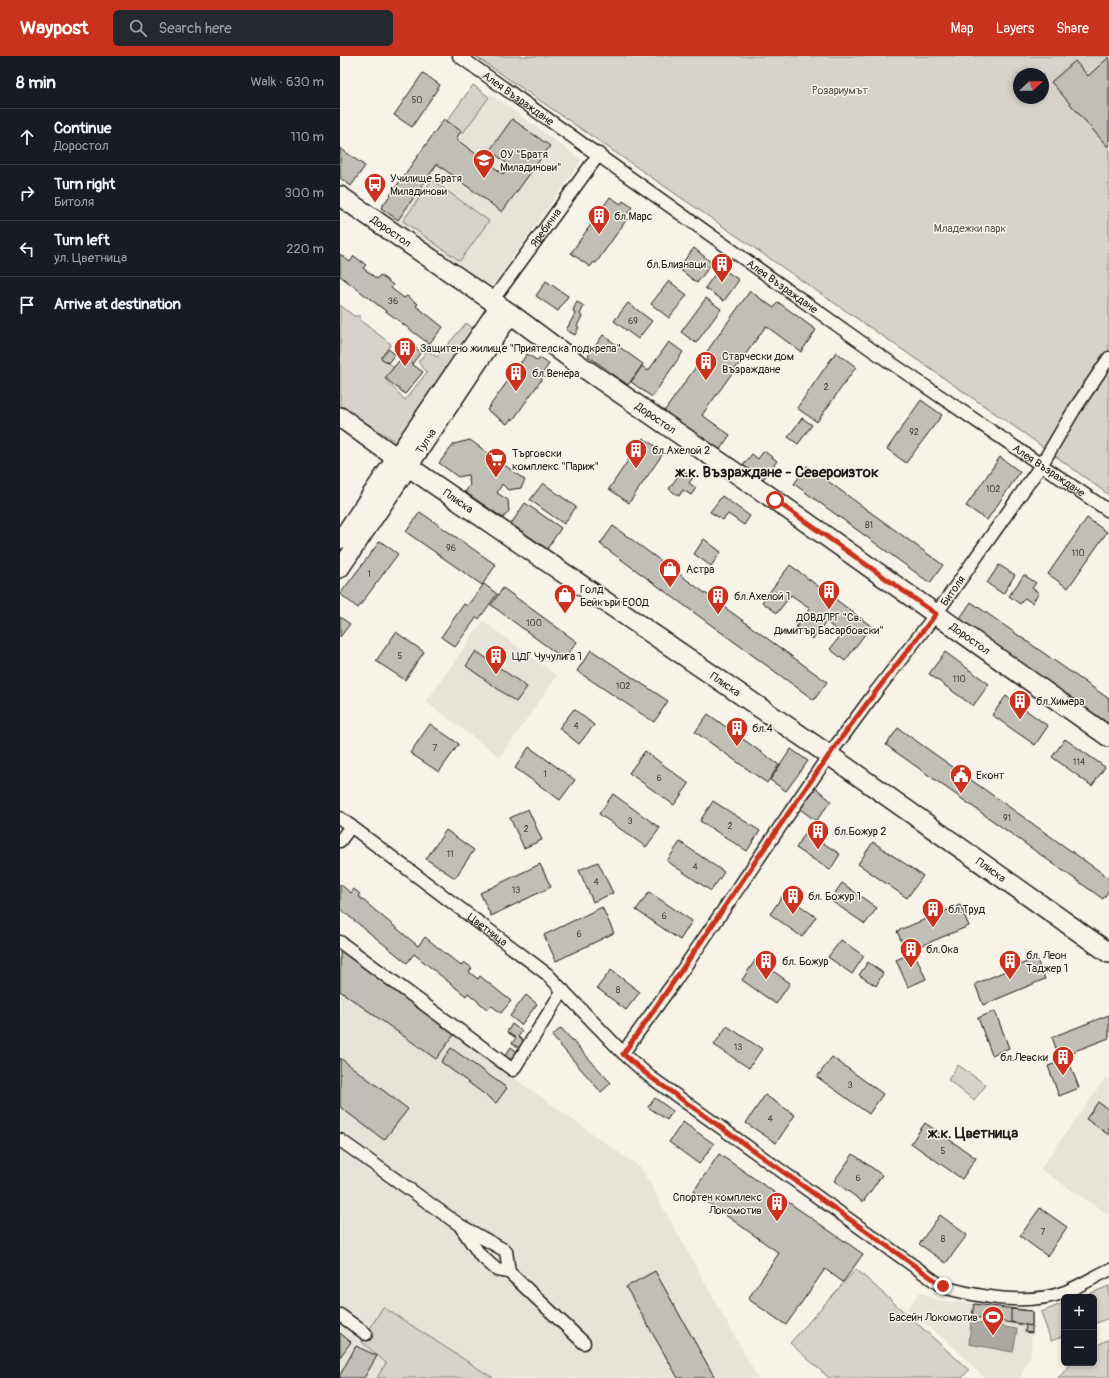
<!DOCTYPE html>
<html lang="en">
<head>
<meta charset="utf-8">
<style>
  :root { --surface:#171b24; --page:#242831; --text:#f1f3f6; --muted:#9ea1a6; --line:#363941; --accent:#c8321e }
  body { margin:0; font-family:Pangolin,sans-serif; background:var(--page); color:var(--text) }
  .controls { position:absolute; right:12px; bottom:12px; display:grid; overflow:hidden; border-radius:6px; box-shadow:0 2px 6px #0003 }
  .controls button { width:36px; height:36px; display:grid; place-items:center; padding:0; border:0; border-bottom:1px solid var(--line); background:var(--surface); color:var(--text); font:20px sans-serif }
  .compass { position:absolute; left:673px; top:12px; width:36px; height:36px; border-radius:50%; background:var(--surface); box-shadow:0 2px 6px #0003; rotate:69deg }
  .stop { position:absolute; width:12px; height:12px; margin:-9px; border:3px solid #c8321e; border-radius:50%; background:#fff }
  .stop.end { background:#c8321e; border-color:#fff; box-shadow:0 1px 4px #0008 }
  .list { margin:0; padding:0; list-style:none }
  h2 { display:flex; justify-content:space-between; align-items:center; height:52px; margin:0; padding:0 16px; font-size:17px }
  h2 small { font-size:13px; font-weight:400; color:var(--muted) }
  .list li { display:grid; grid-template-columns:26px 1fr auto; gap:12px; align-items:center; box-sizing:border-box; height:56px; padding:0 16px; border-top:1px solid var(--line) }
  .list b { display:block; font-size:15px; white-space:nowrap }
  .list p { margin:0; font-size:13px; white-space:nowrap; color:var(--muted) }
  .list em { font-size:13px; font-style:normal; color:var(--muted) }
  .icon { flex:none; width:22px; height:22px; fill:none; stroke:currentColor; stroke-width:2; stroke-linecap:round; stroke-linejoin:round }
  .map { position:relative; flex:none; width:769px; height:1322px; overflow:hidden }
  header { display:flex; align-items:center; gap:24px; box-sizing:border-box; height:56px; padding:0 20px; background:var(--accent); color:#fff }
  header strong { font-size:19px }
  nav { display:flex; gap:22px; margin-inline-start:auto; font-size:14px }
  .search { width:280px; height:36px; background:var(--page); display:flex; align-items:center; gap:10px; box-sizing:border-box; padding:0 14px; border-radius:6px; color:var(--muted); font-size:15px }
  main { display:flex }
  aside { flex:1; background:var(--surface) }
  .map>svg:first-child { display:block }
  .built { fill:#e6e3d9 }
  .green { fill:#d7d3cb; stroke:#7a7874; fill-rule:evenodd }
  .water { fill:#aca9a2; stroke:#72716c }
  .building { fill:#c0beb5; stroke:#1c1c1c }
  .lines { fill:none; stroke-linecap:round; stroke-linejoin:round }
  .street-casing { stroke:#1c1c1c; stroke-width:15 }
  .secondary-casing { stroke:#1c1c1c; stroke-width:20 }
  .primary-casing { stroke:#1c1c1c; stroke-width:22 }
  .street { stroke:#f7f3e8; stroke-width:12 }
  .secondary { stroke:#f7f3e8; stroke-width:17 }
  .primary { stroke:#f7f3e8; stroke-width:19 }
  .route { stroke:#c8321e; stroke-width:5 }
  .labels { text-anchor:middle; stroke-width:3; stroke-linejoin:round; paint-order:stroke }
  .number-label { font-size:9px; fill:#454442 }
  .park-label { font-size:11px; fill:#545351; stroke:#f7f3e8 }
  .street-label { font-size:11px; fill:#1c1c1c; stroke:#f7f3e8 }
  .poi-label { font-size:11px; fill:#1c1c1c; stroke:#f7f3e8; text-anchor:start }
  .district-label { font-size:15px; font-weight:bold; fill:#1c1c1c; stroke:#f7f3e8 }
</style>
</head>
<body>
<header>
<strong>Waypost</strong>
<div class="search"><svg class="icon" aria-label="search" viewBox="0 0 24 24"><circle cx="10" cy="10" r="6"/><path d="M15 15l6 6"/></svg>Search here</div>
<nav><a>Map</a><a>Layers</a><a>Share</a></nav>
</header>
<main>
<aside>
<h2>8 min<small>Walk · 630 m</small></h2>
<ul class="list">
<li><svg class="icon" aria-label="ahead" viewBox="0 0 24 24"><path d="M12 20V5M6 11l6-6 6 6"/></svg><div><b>Continue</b><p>Доростол</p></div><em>110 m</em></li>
<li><svg class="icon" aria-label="right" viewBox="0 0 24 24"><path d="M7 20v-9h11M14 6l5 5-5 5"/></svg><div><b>Turn right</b><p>Битоля</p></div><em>300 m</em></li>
<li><svg class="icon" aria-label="left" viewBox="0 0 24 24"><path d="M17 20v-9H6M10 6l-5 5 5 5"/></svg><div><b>Turn left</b><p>ул. Цветница</p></div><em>220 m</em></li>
<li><svg class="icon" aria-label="arrive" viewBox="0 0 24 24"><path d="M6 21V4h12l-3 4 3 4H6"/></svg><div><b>Arrive at destination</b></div></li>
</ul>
</aside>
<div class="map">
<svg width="769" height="1322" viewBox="0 0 769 1322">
  <rect width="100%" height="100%" fill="#f7f3e8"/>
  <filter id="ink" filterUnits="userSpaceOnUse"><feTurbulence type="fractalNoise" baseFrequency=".025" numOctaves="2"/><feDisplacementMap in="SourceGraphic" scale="8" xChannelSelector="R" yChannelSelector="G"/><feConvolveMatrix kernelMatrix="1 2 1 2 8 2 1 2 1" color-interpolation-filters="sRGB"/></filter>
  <g filter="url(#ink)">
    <g class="built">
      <path d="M133 29 149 41 151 38 242 104 148 236 37 156 104 63 107 65Z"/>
      <path d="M143 565 217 620 160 701 86 646Z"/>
      <path d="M0 898 301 1112 418 1322H0Z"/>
      <path d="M766 1021 769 1023V1159L700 1113Z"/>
      <path d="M580 1236 597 1244 692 1255 691 1299 683 1315 681 1322H644L615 1292 567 1253Z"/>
    </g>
    <g class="green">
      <path d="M135 0H769V439L685 378ZM679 18H703V42H679Z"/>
      <path d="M133 29 149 41 123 77 107 65Z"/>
      <path d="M92 124 149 165 120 205 63 165Z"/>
      <path d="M0 249 14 260H20L21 265 51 288 41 302 54 311 45 323 65 344 87 316 78 306 87 295 97 301 126 267 137 275 56 386 0 350Z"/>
      <path d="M618 1009 646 1029 634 1044 608 1024Z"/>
      <path d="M516 1213 629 1314 622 1322H489L450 1287Z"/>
      <path d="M769 1230V1262L754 1268V1241H741Z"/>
      <path d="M724 1247V1280L711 1285 701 1256Z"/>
      <path d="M43 1251 153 1322H37L46 1307 22 1286Z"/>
      <path d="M769 1283V1322H718L732 1307H754V1291Z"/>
    </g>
    <path class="water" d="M631 1266 677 1273 673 1296 629 1288Z"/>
    <g class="building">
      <path d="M769 1V89L767 90 711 26 735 5 748 20Z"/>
      <path d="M83 17 100 29 72 71 54 59Z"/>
      <path d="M104 63 121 75 116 83 163 118 169 109 150 94 172 63 210 90 162 156 97 108 58 164 41 152Z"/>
      <path d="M0 92 25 110 11 130 0 122Z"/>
      <path d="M270 141 281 148 283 145 292 151 285 161 287 163 256 207 254 206 250 211 231 197Z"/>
      <path d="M354 192 372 207 357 227 338 212Z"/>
      <path d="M0 198 10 206 14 200 26 209 23 212 37 223 40 219 53 229 51 232 64 242 67 240 78 248 76 250 103 271 89 288 0 220Z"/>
      <path d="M380 211 399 224 384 245 365 232Z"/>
      <path d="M206 225 228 240 218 255 196 240Z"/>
      <path d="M329 225 347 239 329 262 311 248Z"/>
      <path d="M410 235 434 252 438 246 476 274 461 296 426 270 362 359 390 379 378 396 323 357Z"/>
      <path d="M366 242 381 253 356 287 341 276Z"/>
      <path d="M237 246 244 250 240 258 242 260 237 270 239 271 235 279 226 274 235 258 233 254Z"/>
      <path d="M288 247 312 265 298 283 274 265Z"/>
      <path d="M263 279 303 308 288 329 248 300Z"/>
      <path d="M329 286 343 296 312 341 291 326 302 310 308 315Z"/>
      <path d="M72 289 81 296 72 308 83 316 65 338 45 322Z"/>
      <path d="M48 293 55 298 48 307 41 302Z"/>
      <path d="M496 296 516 311 477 366 457 352Z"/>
      <path d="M187 298 198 305 200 302 209 308 202 318 204 320 173 364 171 363 167 368 147 354Z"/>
      <path d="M581 344 602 359 566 407 547 393Z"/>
      <path d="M462 362 472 369 458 388 448 381Z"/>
      <path d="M303 382 324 396 289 447 269 433Z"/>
      <path d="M130 384 185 424 181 432 168 434 162 428 157 437 168 444 169 455 163 462 125 436 130 429 128 419 118 421 99 407 114 388Z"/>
      <path d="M424 395 437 405 421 426 402 411 412 398 418 403Z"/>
      <path d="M660 401 680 416 647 464 626 450Z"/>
      <path d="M467 410 603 509 590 527 454 428Z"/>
      <path d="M342 414 353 421 349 427 356 432 351 439 343 434 339 440 329 433Z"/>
      <path d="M203 427 236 451 224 468 190 444Z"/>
      <path d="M382 440 410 460 404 469 388 458 383 464 370 456Z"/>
      <path d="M185 447 221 472 207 493 171 468Z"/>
      <path d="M80 456 156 509 142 529 66 476Z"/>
      <path d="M747 462 767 476 728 532 708 518Z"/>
      <path d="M273 470 487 626 474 644 260 488Z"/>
      <path d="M364 483 381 496 371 510 354 498Z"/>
      <path d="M40 485 58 498 18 552 0 538Z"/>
      <path d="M450 509 531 570 505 605 490 593 502 578 486 566 473 583 456 571 470 552 451 539 437 557 422 546Z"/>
      <path d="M659 509 675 519 663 538 647 527Z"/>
      <path d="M684 519 696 527 692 532 699 537 692 547 685 542 680 548 669 540Z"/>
      <path d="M144 528 157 538 139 563 137 561 115 591 101 581 124 548 127 550Z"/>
      <path d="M163 532 237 586 224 603 151 549Z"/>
      <path d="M631 546 769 643V672L618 565Z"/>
      <path d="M0 561 10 568 0 581Z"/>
      <path d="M56 576 84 596 65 624 36 605Z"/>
      <path d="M251 594 328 645 314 666 237 615Z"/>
      <path d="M136 595 187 631 176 646 126 610Z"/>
      <path d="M605 596 649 628 633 650 589 618Z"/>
      <path d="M666 640 708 670 695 689 652 659Z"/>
      <path d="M234 653 254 669 239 688 219 672Z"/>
      <path d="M368 658 439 709 427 727 355 676Z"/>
      <path d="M90 668 119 688 99 716 70 697Z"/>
      <path d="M558 672 769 822V834L763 843 546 689Z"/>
      <path d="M725 683 765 711 752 730 712 701Z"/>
      <path d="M189 691 235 724 220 744 175 712Z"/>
      <path d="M451 693 468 705 446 735 430 724Z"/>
      <path d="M305 695 349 728 334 749 289 717Z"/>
      <path d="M476 732 491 745 476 765 460 753Z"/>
      <path d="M273 738 320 772 306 791 259 758Z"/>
      <path d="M373 745 420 775 407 795 360 765Z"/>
      <path d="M188 753 202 784 184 792 170 762Z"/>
      <path d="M106 774 134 794 115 822 86 803Z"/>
      <path d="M466 776 500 798 490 814 456 792Z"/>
      <path d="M340 786 384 816 371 835 327 805Z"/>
      <path d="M533 786 583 820 567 842 518 808Z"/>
      <path d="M258 806 273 837 253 846 239 814Z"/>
      <path d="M200 808 211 831 151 860 140 837Z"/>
      <path d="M502 827 537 852 525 868 490 844Z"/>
      <path d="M0 828 11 837 14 833 20 838 18 840 78 890 85 881 121 910 124 906 132 912 129 916 138 923 140 920 171 945 161 957 152 950 148 954 128 937 126 940 74 898 67 907 0 853Z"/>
      <path d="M309 836 352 865 340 884 296 854Z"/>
      <path d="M444 838 476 861 462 881 430 858Z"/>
      <path d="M620 849 629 870 566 896 557 875Z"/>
      <path d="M262 851 274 877 216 905 204 879Z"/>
      <path d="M501 884 524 900 512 918 488 901Z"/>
      <path d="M0 893 116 976 96 1003 0 935Z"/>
      <path d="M574 896 586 923 568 931 556 904Z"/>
      <path d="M696 902 705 923 643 949 635 928Z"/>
      <path d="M416 903 450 927 436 948 402 924Z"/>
      <path d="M528 906 543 917 536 930 519 919Z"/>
      <path d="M271 914 300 936 286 954 257 932Z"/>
      <path d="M186 939 197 948 181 969 170 960Z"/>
      <path d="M655 955 669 992 652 999 638 962Z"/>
      <path d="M769 959V982L719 1001 712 981Z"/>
      <path d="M172 968 182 975 178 981 186 986 181 993 172 987 176 982 167 976Z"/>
      <path d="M387 970 422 993 409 1012 374 989Z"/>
      <path d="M221 972 271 1027 261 1036 212 980Z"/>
      <path d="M171 991 179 997 173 1005 165 1000Z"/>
      <path d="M111 992 167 1032 156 1047 101 1006Z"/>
      <path d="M492 1001 543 1038 529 1058 477 1021Z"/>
      <path d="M0 1002 68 1053 44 1084 0 1051Z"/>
      <path d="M728 1003 739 1032 719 1040 708 1010Z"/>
      <path d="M425 1039 455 1059 436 1087 406 1067Z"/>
      <path d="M315 1042 333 1055 327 1064 308 1051Z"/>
      <path d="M758 1046 769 1054V1079L746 1063Z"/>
      <path d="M343 1066 374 1088 359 1108 329 1086Z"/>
      <path d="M585 1067 636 1102 622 1123 571 1087Z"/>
      <path d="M379 1098 523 1198 503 1226 485 1213 446 1269 408 1243 439 1197 353 1136Z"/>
      <path d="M513 1098 542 1119 523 1146 494 1125Z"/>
      <path d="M700 1152 727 1171 707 1200 680 1180Z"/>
      <path d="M600 1159 627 1179 606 1207 579 1188Z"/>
      <path d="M315 1215 375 1322H338L286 1231Z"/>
      <path d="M634 1248 692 1255V1277L685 1276 686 1269 632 1261Z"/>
      <path d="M671 1253 692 1255V1270L671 1266Z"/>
      <path d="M0 1277 11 1286 0 1301Z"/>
      <path d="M16 1290 37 1300 24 1322H0V1319Z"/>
    </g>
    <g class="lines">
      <g class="street-casing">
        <g id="street">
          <path id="s1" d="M119 0 535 296 769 455"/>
          <path id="s2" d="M152 245 259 98"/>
          <path id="s3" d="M0 762 207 918 283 997 309 1020 603 1231C639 1241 688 1250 725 1236 740 1230 754 1221 769 1214"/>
          <path d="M0 785 11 770"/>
          <path d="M0 886 173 1014 223 934"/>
          <path id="s4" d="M283 997 335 925 489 699 534 638 596 558 702 408 734 354 769 302"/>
          <path d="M0 1084 121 1170 166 1195 169 1216 244 1287"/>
          <path d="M121 1171 140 1199 157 1214 169 1216"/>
          <path d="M0 1259 26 1278"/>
        </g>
      </g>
      <g class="secondary-casing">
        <g id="secondary">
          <path d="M0 484 159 250"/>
          <path id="s5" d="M0 513 171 258"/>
        </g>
      </g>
      <g class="primary-casing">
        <g id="primary">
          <path id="s6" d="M0 140 171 258 238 308 435 444 769 681"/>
          <path id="s7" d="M0 361 69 411 489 699 769 897"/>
        </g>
      </g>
      <use href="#street" class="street"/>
      <use href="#secondary" class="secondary"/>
      <use href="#primary" class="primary"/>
    </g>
  </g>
  <g class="lines" filter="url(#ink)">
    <path class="route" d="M435 444 596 558C560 605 523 650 490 698 419 797 354 899 283 998L309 1020 603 1230"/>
  </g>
  <defs>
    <g id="school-pin" transform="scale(1.15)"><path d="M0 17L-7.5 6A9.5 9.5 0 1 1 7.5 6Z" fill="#c8321e" stroke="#f7f3e8"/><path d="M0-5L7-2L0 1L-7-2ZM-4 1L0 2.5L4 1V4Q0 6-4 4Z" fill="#fff"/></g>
    <g id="bus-pin" transform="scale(1.15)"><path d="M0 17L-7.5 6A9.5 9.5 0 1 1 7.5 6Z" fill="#c8321e" stroke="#f7f3e8"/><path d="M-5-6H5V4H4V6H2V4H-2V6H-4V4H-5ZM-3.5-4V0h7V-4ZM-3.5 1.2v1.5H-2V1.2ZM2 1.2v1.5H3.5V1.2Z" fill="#fff"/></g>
    <g id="building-pin" transform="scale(1.15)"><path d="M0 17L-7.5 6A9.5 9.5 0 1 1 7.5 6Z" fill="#c8321e" stroke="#f7f3e8"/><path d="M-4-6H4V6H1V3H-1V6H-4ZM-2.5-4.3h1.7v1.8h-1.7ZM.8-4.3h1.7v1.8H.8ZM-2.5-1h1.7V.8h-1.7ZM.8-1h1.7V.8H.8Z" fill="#fff"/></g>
    <g id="supermarket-pin" transform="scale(1.15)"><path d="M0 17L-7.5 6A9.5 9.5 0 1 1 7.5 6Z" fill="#c8321e" stroke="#f7f3e8"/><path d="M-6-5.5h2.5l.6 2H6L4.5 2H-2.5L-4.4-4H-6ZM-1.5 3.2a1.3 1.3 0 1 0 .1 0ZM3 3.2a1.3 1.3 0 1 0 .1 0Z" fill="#fff"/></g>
    <g id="shop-pin" transform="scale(1.15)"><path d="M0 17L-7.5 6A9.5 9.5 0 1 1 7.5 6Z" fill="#c8321e" stroke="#f7f3e8"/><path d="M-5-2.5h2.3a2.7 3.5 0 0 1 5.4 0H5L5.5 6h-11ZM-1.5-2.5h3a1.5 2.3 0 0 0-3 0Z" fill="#fff"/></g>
    <g id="civic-pin" transform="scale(1.15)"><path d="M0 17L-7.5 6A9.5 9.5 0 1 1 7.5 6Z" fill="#c8321e" stroke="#f7f3e8"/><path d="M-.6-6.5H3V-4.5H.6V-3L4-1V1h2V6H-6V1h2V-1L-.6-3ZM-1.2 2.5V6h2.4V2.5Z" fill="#fff"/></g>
    <g id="stadium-pin" transform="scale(1.15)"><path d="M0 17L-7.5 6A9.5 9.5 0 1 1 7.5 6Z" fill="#c8321e" stroke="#f7f3e8"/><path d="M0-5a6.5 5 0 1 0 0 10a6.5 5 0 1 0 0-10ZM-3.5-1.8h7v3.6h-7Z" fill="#fff"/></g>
  </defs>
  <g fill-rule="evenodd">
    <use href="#school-pin" x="144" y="104"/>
    <use href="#bus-pin" x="35" y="128"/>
    <use href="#building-pin" x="259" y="160"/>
    <use href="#building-pin" x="382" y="208"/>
    <use href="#building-pin" x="65" y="292"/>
    <use href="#building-pin" x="366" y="306"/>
    <use href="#building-pin" x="176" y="317"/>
    <use href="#building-pin" x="296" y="394"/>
    <use href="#supermarket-pin" x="156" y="403"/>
    <use href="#shop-pin" x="330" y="513"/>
    <use href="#building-pin" x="489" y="535"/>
    <use href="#shop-pin" x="225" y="539"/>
    <use href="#building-pin" x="378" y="540"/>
    <use href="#building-pin" x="156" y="600"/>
    <use href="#building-pin" x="680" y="645"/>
    <use href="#building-pin" x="397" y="672"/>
    <use href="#civic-pin" x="621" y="719"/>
    <use href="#building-pin" x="478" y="775"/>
    <use href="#building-pin" x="453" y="840"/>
    <use href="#building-pin" x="593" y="853"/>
    <use href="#building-pin" x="571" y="893"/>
    <use href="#building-pin" x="426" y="905"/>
    <use href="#building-pin" x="670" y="905"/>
    <use href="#building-pin" x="723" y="1001"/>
    <use href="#building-pin" x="437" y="1147"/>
    <use href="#stadium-pin" x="653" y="1261"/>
  </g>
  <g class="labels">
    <g class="number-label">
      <text x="77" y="47">50</text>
      <text x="53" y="248">36</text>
      <text x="293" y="268">69</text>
      <text x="486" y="334">2</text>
      <text x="574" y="379">92</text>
      <text x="653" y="436">102</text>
      <text x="529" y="472">81</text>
      <text x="111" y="495">96</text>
      <text x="738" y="500">110</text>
      <text x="29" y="521">1</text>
      <text x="194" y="570">100</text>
      <text x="60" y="603">5</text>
      <text x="619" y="626">110</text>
      <text x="283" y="633">102</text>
      <text x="236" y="673">4</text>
      <text x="95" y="695">7</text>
      <text x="739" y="709">114</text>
      <text x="205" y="721">1</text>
      <text x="319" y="725">6</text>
      <text x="667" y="765">91</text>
      <text x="290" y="768">3</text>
      <text x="390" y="773">2</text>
      <text x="186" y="776">2</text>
      <text x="110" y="801">11</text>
      <text x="355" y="814">4</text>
      <text x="256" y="829">4</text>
      <text x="176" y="837">13</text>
      <text x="324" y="863">6</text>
      <text x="239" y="881">6</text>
      <text x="278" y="937">8</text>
      <text x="398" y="994">13</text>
      <text x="510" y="1032">3</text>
      <text x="430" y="1066">4</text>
      <text x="603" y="1098">5</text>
      <text x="518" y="1125">6</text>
      <text x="703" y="1179">7</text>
      <text x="603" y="1186">8</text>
    </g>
    <g class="park-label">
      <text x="500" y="38">Розариумът</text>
      <text x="630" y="176">Младежки парк</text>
    </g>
    <g class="street-label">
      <text dy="4" stroke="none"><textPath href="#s1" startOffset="73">Алея Възраждане</textPath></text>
      <text dy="4" stroke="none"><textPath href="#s2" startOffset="91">Яребична</textPath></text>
      <text dy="4" stroke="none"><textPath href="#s6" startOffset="62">Доростол</textPath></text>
      <text dy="4" stroke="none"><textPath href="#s1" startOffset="397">Алея Възраждане</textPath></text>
      <text dy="4" stroke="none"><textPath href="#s6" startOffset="386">Доростол</textPath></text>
      <text dy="4" stroke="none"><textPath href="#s5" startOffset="154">Тулча</textPath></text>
      <text dy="4" stroke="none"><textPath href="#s1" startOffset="721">Алея Възраждане</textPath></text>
      <text dy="4" stroke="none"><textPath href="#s7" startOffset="145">Плиска</textPath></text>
      <text dy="4" stroke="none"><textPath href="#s4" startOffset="568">Битоля</textPath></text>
      <text dy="4" stroke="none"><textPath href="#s6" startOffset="770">Доростол</textPath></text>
      <text dy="4" stroke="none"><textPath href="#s7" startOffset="469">Плиска</textPath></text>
      <text dy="4" stroke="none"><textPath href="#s7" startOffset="793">Плиска</textPath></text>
      <text dy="4" stroke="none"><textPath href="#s3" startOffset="185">Цветница</textPath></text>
    </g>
    <g class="poi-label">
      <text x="160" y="102">ОУ "Братя<tspan x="160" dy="13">Миладинови"</tspan></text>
      <text x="50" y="126">Училище Братя<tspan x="50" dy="13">Миладинови</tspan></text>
      <text x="274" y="164">бл.Марс</text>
      <text x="366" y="212" text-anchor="end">бл.Близнаци</text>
      <text x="80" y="296">Защитено жилище "Приятелска подкрепа"</text>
      <text x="382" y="304">Старчески дом<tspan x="382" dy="13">Възраждане</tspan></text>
      <text x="192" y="321">бл.Венера</text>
      <text x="312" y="398">бл.Ахелой 2</text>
      <text x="172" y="401">Търговски<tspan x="172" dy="13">комплекс "Париж"</tspan></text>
      <text x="346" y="517">Астра</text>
      <text x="240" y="537">Голд<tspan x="240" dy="13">Бейкъри ЕООД</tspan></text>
      <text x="394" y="544">бл.Ахелой 1</text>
      <text x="489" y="565" text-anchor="middle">ДОВДЛРГ "Св.<tspan x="489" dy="13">Димитър Басарбовски"</tspan></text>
      <text x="172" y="604">ЦДГ Чучулига 1</text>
      <text x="696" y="649">бл.Химера</text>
      <text x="412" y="676">бл.4</text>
      <text x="636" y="723">Еконт</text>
      <text x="494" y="779">бл.Божур 2</text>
      <text x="468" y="844">бл. Божур 1</text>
      <text x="608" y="857">бл.Труд</text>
      <text x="586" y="897">бл.Ока</text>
      <text x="686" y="903">бл. Леон<tspan x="686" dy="13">Таджер 1</tspan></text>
      <text x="442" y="909">бл. Божур</text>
      <text x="708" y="1005" text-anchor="end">бл.Левски</text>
      <text x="422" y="1145" text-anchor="end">Спортен комплекс<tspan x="422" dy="13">Локомотив</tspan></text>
      <text x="638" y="1265" text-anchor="end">Басейн Локомотив</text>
    </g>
    <g class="district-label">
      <text x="437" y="421">ж.к. Възраждане - Североизток</text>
      <text x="633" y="1082">ж.к. Цветница</text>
    </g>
  </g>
</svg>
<div class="controls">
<button>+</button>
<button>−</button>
</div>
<svg class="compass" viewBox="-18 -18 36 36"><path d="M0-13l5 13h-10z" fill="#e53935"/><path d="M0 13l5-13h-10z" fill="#9ea1a6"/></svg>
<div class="stop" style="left:435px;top:444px"></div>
<div class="stop end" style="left:603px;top:1230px"></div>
</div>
</main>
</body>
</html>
